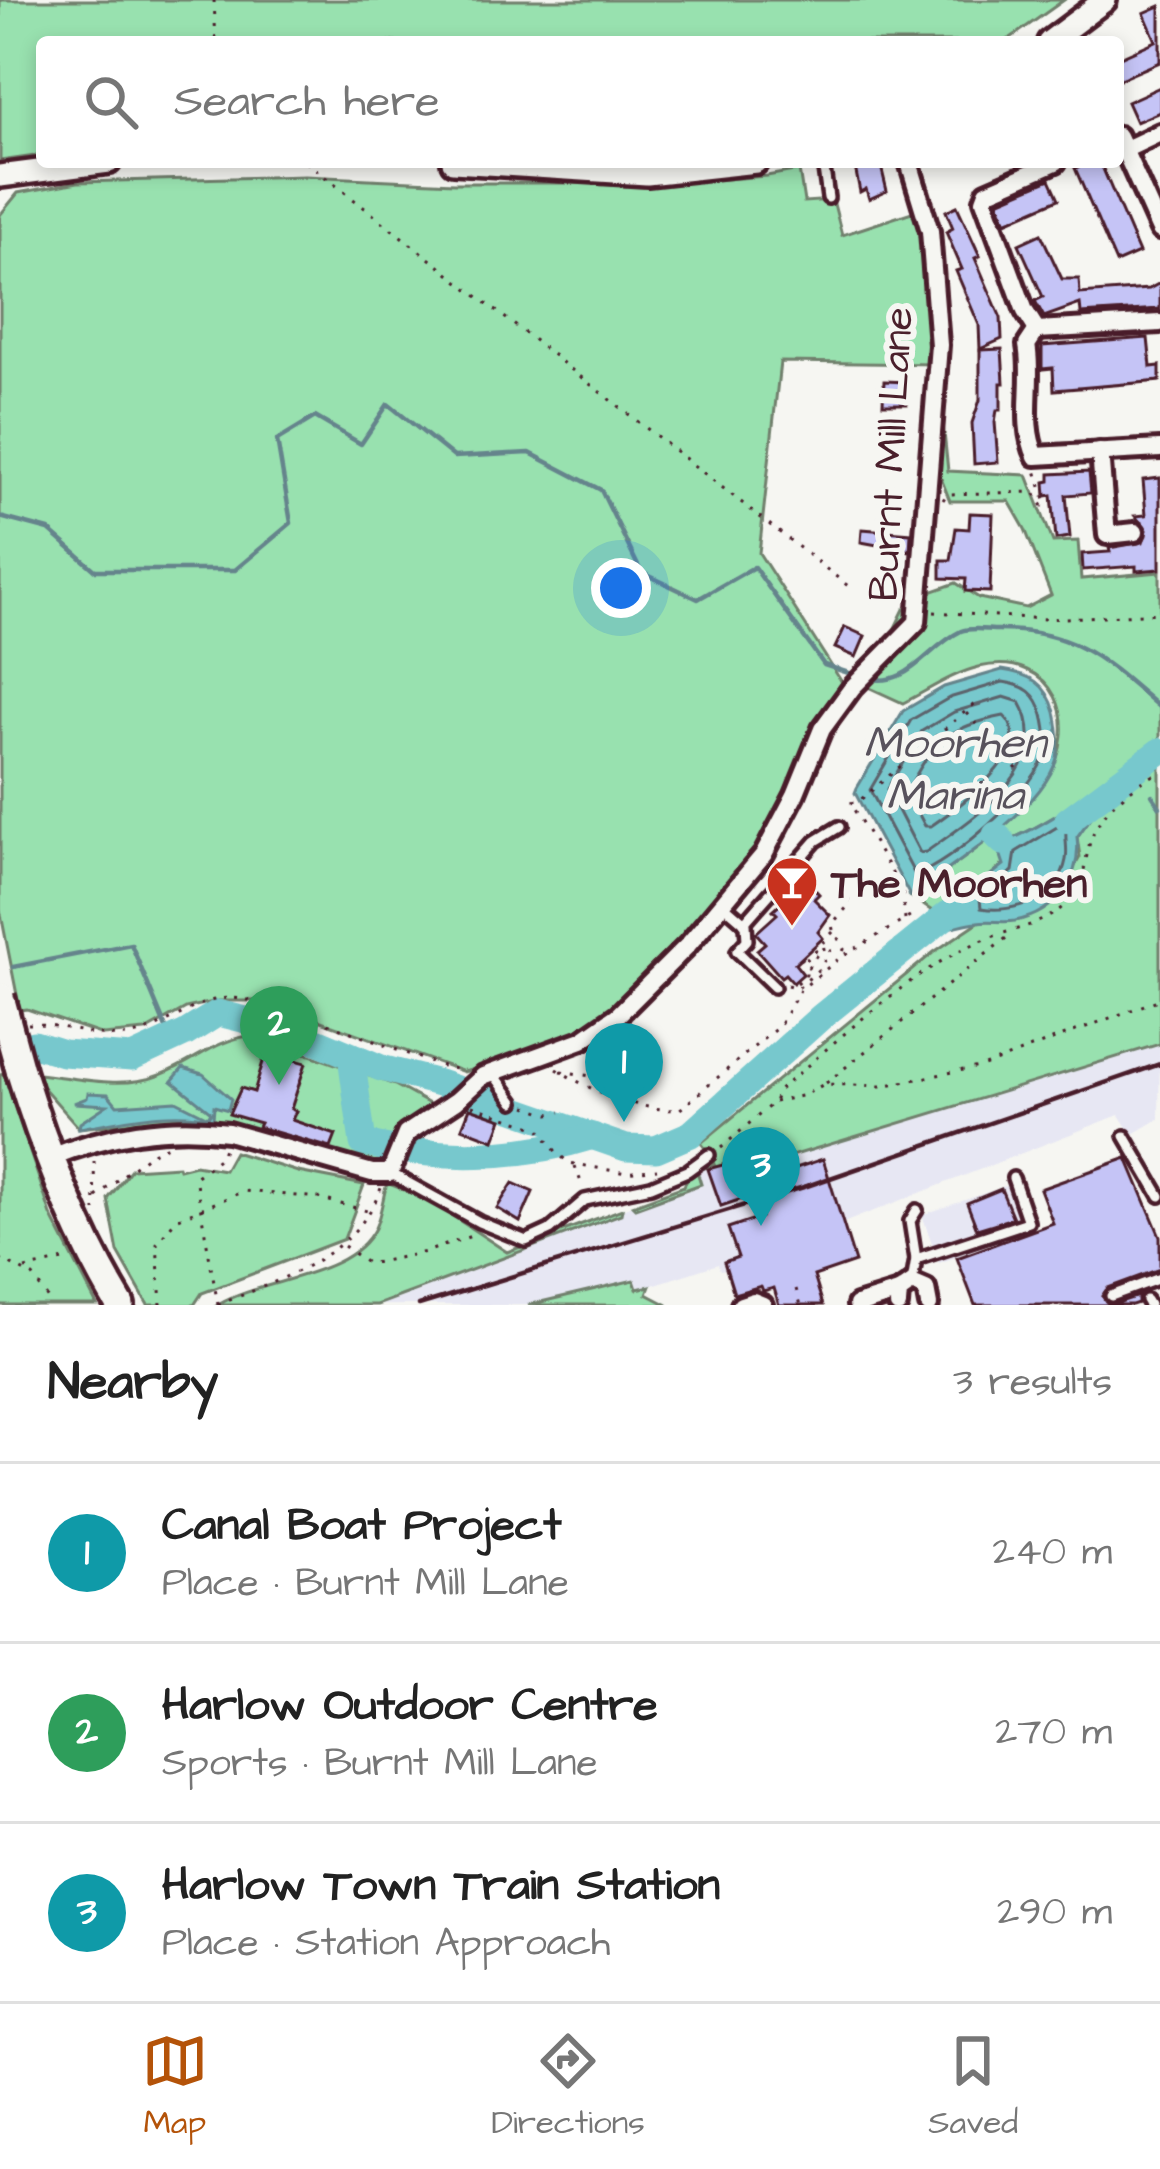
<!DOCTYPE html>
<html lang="en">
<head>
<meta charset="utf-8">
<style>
  :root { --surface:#fff; --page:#f2f2f2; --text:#222; --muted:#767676; --line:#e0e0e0; --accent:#b45309 }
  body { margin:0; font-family:"Architects Daughter",sans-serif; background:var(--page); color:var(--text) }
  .you { position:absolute; left:621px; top:588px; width:42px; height:42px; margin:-30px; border:9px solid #fff; border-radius:50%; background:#1a73e8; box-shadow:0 0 0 18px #1a73e833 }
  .badge { display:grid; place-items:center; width:78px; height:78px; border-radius:50%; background:var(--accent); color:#fff; font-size:39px; font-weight:700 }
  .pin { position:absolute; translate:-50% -99px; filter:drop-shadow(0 3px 6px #0008) }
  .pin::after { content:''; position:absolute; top:63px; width:42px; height:36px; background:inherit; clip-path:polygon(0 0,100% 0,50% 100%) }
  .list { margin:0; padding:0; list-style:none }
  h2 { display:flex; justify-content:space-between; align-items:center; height:156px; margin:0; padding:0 48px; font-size:51px }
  h2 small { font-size:39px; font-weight:400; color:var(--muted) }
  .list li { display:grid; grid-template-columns:78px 1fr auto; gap:36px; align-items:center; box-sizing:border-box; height:180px; padding:0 48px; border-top:3px solid var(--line) }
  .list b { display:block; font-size:45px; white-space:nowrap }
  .list p { margin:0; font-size:39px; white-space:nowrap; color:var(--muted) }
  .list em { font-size:39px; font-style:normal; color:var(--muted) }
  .icon { flex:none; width:66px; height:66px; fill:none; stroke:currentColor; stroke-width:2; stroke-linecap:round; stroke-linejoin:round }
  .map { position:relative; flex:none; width:1160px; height:1305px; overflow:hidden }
  .search { position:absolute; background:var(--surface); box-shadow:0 6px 18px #0003; left:36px; right:36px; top:36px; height:132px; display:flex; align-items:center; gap:30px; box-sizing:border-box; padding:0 42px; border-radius:12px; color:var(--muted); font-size:45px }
  .sheet { height:696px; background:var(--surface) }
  nav { display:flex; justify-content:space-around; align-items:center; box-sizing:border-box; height:168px; border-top:3px solid var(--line); background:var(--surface); font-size:33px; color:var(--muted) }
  nav a { display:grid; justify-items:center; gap:6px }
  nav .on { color:var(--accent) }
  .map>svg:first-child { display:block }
  .built { fill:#e7e7f3 }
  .green { fill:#98e1af; stroke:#71806d; stroke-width:3 }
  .water { fill:#77c8cd; stroke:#65848c; stroke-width:3 }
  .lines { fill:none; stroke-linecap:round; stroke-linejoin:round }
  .shore { stroke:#5c636c; stroke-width:3 }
  .stream { stroke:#65848c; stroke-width:4.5 }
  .river { stroke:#77c8cd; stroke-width:27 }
  .building { fill:#c5c4f6; stroke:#4a1f2b; stroke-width:3 }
  .service-casing { stroke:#4a1f2b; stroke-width:18 }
  .minor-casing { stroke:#4a1f2b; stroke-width:26 }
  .tertiary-casing { stroke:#4a1f2b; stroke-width:30 }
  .trunk-casing { stroke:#4a1f2b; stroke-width:36 }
  .path { stroke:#4a1f2b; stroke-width:3; stroke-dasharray:3 9; stroke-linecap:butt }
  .service { stroke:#f6f6f2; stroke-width:9 }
  .minor { stroke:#f6f6f2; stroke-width:16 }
  .tertiary { stroke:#f6f6f2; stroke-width:21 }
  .trunk { stroke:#f6f6f2; stroke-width:27 }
  .rail { stroke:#4a1f2b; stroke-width:4.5 }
  .trunk-bridge-casing { stroke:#4a1f2b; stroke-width:36; stroke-linecap:butt }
  .trunk-bridge { stroke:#f6f6f2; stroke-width:27 }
  .labels { text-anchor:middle; stroke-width:12; stroke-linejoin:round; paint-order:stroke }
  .street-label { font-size:42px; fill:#4a1f2b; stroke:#f6f6f2 }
  .poi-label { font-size:42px; font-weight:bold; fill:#4a1f2b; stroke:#f6f6f2; text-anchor:start }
  .water-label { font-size:45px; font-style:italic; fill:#58525c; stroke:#f6f6f2 }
</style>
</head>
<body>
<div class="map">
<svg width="1160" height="1305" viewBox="0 0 1160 1305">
  <rect width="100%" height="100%" fill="#f6f6f2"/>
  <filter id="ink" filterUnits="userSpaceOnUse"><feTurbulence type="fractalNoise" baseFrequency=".00833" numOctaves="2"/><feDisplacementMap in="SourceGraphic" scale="24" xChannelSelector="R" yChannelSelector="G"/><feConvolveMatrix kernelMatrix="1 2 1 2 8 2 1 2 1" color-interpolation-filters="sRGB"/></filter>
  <g filter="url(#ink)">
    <g class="built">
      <path d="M1160 1044 1159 1119 1132 1135 1119 1115 843 1223 855 1262 843 1266 841 1262 814 1276 816 1283 776 1296 774 1288 763 1291 760 1286 734 1294 726 1269 720 1270 718 1264 637 1290 634 1280 528 1305H377L620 1214 622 1209 632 1205 635 1208 700 1184 697 1171 714 1164 720 1178Z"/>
      <path d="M1011 1184 1028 1232 939 1263 922 1215Z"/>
    </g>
    <g class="green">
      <path d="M0 0H1064L1005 42H42V155L0 161Z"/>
      <path d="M799 170 804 202 833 200 842 235 924 208 938 364 780 362 759 553 845 687 780 822 672 958 594 1025 540 1050 464 1072 265 1001H218L186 1008 145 1031 103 1035 27 1009 20 1010 0 909V215L18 193 78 182 305 176 454 183H669L767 176Z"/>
      <path d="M931 423H943L948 471 1027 475 1053 542 1078 541 1081 579 1160 572V1044L719 1178 714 1164 697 1171 701 1184 635 1208 632 1205 684 1186 688 1176 713 1158 701 1143 934 952 980 921 1019 920 1058 897 1080 857 1077 837 1097 808 1096 798C1062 807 1036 832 1003 842L1004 864 941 917 910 896C958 862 1011 830 1045 781 1084 725 1055 650 979 667 953 673 927 691 903 703L855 681 891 636 904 609 933 591 956 583 979 598 1026 608 1051 595 1025 529 1009 501H950L937 468Z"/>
      <path d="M254 1035 395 1085 433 1106 401 1129 386 1164 332 1154 244 1125 185 1117 79 1128 42 1086 38 1074C77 1078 123 1090 160 1075 198 1061 210 1041 254 1035Z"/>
      <path d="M4 1074 51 1215 97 1305H0V1075Z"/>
      <path d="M234 1152 298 1172 364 1185 344 1239 202 1293 194 1305H148L118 1252 108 1199 131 1169 178 1166 179 1169 195 1165 224 1170Z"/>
      <path d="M387 1183 427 1199 507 1252 622 1209 621 1214 377 1305H218C263 1278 350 1278 375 1228 381 1215 383 1197 387 1183Z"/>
      <path d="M634 1280 637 1289 650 1286 647 1294 668 1305H528Z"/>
    </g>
    <g class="water">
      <path d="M1002 670C1030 674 1047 683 1055 712 1058 726 1060 744 1057 758 1043 809 951 867 910 896L855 793 857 788 903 711 944 687Z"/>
      <path d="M1096 798 1098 808 1077 837C1082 876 1057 913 1015 921 1003 923 990 920 977 922 960 924 946 931 930 929L946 910 1004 865 1000 853 1003 842C1036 832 1062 807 1096 798Z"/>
      <path d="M183 1068 203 1074 231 1099 228 1110 214 1106 213 1119C171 1108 121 1121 79 1128L80 1123 107 1105 74 1103 87 1098 88 1093 108 1094 117 1105 176 1101 208 1117 211 1112 172 1081Z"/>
    </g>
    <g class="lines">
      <g class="shore">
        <path d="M1003 682C1025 685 1037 693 1043 715 1046 727 1048 742 1045 753 1036 790 949 865 915 875L870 790 911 720 949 698Z"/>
        <path d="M1004 697 1020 702C1057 767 972 819 926 852L920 853 887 789 922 731 954 712Z"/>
        <path d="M1004 716C1039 749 957 808 931 826H925L907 792C932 742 948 727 1004 716Z"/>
        <path d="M1057 827 1066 830C1065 840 1068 850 1066 860 1059 898 1014 914 981 908L980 899 1013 871 1016 852Z"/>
      </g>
      <g class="stream">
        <path d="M0 517 49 530 95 570H235L291 523 277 440 315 417 361 444 388 404 454 457 530 453 601 490 641 572 698 599 754 567 824 665 855 675"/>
        <path d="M866 678C909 689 926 648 961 631 971 627 987 630 998 630 1076 630 1104 660 1160 708"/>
        <path d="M1152 795 1160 807"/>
        <path d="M13 967 131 944 171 1040"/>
      </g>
      <g class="river">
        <path d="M1068 820 1160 751"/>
        <path d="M996 835 1003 842"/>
        <path d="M0 1051 34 1044 63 1053 132 1058 186 1033 218 1013 295 1032 381 1068 439 1083 626 1148 656 1149 691 1134 821 1017 957 907"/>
        <path d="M351 1056 363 1143C438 1160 520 1159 593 1136"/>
      </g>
    </g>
    <g class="building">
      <path d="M1160 6V62L1118 80V58L1156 41 1144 13Z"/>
      <path d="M1160 87V112L1136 122 1127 102Z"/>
      <path d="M854 162H880L887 191 869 199 866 189 860 192Z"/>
      <path d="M1090 162H1100L1139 253 1116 263 1075 168Z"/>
      <path d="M1050 179 1059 199 1006 222 998 201Z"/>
      <path d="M957 206 980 256 975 258 1001 318 1002 339 980 349 979 325 956 271 962 269 946 232 953 228 946 211Z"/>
      <path d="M1041 234 1062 279H1079L1080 294 1149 289 1160 283V309L1081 314 1080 304 1044 317 1035 301 1043 297 1019 244Z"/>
      <path d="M1148 338 1151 367 1160 366V381L1054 390 1053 368 1042 369V346Z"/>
      <path d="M1002 349 1004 383H1001V410H997L995 422 998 462 974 464 972 423 980 400V350Z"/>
      <path d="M884 381 907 382V404H883Z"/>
      <path d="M1089 472 1091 493 1066 495 1070 537 1056 539 1052 495 1046 496 1045 482 1050 481V474Z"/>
      <path d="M1160 478V569L1136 571V566L1083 570 1082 554 1110 552 1109 548 1143 542 1147 530 1135 516 1146 515 1143 480Z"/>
      <path d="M970 513 993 514 990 592 965 591 966 579 941 578V560H951L956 528 969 529Z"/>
      <path d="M862 529 911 533 910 551 861 542Z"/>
      <path d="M845 627 865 636 856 657 835 648Z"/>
      <path d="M806 880 819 894 814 899 830 915 818 932 823 938 795 964 803 974 793 983 785 974 781 977 757 950 765 943 756 933 777 914 773 910Z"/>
      <path d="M266 1052 306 1063 291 1109 296 1111 292 1120 336 1135 331 1148 258 1127 260 1123 229 1114 241 1088 254 1092Z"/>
      <path d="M470 1108 502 1119 494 1140 462 1128Z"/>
      <path d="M755 1156 761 1174 770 1171 772 1176 823 1159 855 1262 814 1276 823 1305H779L774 1288 763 1291 761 1286 734 1294 724 1262 738 1257 728 1228 761 1217 754 1195 721 1206 708 1169Z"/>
      <path d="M1127 1158 1160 1236V1269L1108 1288 1102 1296 1111 1305 1138 1296V1303L1132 1305H975L957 1258 1053 1223 1040 1189Z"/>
      <path d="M513 1183 533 1192 520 1222 497 1208Z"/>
      <path d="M1001 1189 1013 1218 977 1229 967 1203Z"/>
    </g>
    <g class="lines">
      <g class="service-casing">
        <g id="service">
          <path d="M823 162 828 198"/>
          <path d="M724 905 746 924 747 940 737 951 774 987"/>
          <path d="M744 923 816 841 839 827"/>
          <path d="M493 1073 514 1102"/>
          <path d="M1125 1136 1160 1196"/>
          <path d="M390 1173 479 1222 526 1241 550 1230 585 1200 651 1186 687 1171 709 1155"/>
          <path d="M916 1259 1028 1222 1013 1178"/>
          <path d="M912 1283 916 1259 910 1221 917 1210"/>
          <path d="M1111 1296 1160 1278"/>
          <path d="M1146 1300 1149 1305"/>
        </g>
      </g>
      <g class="minor-casing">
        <g id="minor">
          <path d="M1118 136 1160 230"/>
          <path d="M1124 150 1160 133"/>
          <path d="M1056 162 987 192 984 200 1025 311 1037 330 1160 323"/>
          <path d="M1037 330 1027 345C1034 382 1020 422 1036 456L1160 449"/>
          <path d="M1100 452 1107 535 1135 532"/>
          <path d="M49 1158C108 1134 165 1124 228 1132L372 1173H390L406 1134 456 1101 483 1076 582 1040 618 1015 687 946 764 854 795 795 822 729 852 688 917 622 939 345 930 231 909 162"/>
          <path d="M741 1305 753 1301 763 1305"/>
          <path d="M857 1305 899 1292"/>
          <path d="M898 1305 899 1292 912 1283 926 1289 929 1305"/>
        </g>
      </g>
      <g class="tertiary-casing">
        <g id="tertiary">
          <path d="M1049 42 1105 0"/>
          <path d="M453 162 647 174 756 162"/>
          <path d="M0 176 109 162"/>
        </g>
      </g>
      <g class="trunk-casing">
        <path id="trunk" d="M20 1070C45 1151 76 1232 120 1305"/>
      </g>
      <g class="path">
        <path d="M214 0 216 42"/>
        <path d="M306 162 852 589"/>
        <path d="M943 500 947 494 1034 492 1043 506 1046 503 1036 470"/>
        <path d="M934 612 1046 619 1160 613"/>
        <path d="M967 713 1018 770"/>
        <path d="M905 920 902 890 850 803 859 801 978 701"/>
        <path d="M833 930 832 924 850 904 845 893"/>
        <path d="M806 960 834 931 844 949 842 956"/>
        <path d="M797 983 806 976V968"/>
        <path d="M787 985 798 988 819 969 832 947 821 949 808 967 801 959"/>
        <path d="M28 1024C69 1022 105 1047 147 1031 180 1019 203 993 242 999 299 1007 356 1036 411 1055 428 1061 446 1069 464 1070"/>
        <path d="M557 1069C592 1092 637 1110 679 1110L779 1026 800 990 841 957 915 914"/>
        <path d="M561 1071 614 1080"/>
        <path d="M826 1083 1010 935"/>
        <path d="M774 1102 805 1095 824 1084 881 1086 984 1066 1160 999"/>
        <path d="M472 1106 539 1128 557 1153 569 1163 626 1173 657 1169"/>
        <path d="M526 1106 549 1114 561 1112"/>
        <path d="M721 1148 774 1102 778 1091C836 1042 915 966 986 939 1017 927 1053 925 1074 894 1085 879 1085 859 1090 842 1099 810 1132 786 1160 772"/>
        <path d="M94 1161 95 1211"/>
        <path d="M575 1166 582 1185"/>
        <path d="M96 1197 148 1155 170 1145"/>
        <path d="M344 1246 368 1264 426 1252 474 1235"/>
        <path d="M0 1259 33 1276 52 1305"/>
        <path d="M25 1269 68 1259"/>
        <path d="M796 1289 801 1305"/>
        <path d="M161 1305 157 1243 176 1219 244 1191 318 1198 371 1212"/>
        <path d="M218 1305C280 1279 356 1257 381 1188"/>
        <path d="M218 1305 195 1177 221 1157 225 1145"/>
      </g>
      <use href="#service" class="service"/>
      <use href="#minor" class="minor"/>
      <use href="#tertiary" class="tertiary"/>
      <use href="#trunk" class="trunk"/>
      <path class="rail" d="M419 1305 807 1186 1160 1064"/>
      <g class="trunk-bridge-casing">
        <path id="trunk-bridge" d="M0 997 20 1070"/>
      </g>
      <use href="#trunk-bridge" class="trunk-bridge"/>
    </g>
  </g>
  <defs>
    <g id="bar-pin" transform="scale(2.7)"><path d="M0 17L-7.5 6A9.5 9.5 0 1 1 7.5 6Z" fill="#c8321e" stroke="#f6f6f2"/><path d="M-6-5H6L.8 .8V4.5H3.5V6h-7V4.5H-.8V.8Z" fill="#fff"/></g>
  </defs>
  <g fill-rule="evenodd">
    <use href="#bar-pin" x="792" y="882"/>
  </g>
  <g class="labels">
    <g class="street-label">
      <text transform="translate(889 454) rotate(-87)" y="15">Burnt Mill Lane</text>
    </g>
    <g class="poi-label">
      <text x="831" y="897">The Moorhen</text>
    </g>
    <g class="water-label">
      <text x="955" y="757">Moorhen<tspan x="955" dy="52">Marina</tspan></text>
    </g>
  </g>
</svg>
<div class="you"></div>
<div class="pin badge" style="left:624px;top:1122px;background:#0f9aa8">1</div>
<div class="pin badge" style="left:279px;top:1085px;background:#2e9e5b">2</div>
<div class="pin badge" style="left:761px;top:1226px;background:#0f9aa8">3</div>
<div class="search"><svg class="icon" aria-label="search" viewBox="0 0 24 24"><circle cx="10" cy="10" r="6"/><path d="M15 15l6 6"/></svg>Search here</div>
</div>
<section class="sheet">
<h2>Nearby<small>3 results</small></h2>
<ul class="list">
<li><span class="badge" style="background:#0f9aa8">1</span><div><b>Canal Boat Project</b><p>Place · Burnt Mill Lane</p></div><em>240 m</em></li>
<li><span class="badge" style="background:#2e9e5b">2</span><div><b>Harlow Outdoor Centre</b><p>Sports · Burnt Mill Lane</p></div><em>270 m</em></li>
<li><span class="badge" style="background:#0f9aa8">3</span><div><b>Harlow Town Train Station</b><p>Place · Station Approach</p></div><em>290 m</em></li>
</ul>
</section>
<nav>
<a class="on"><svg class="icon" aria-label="map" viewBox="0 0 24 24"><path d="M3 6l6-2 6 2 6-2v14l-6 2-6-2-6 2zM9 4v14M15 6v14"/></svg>Map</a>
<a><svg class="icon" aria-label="directions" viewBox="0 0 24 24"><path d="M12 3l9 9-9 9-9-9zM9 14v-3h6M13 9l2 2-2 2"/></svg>Directions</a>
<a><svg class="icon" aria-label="saved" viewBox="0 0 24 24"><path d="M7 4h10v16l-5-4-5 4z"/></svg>Saved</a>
</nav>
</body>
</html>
